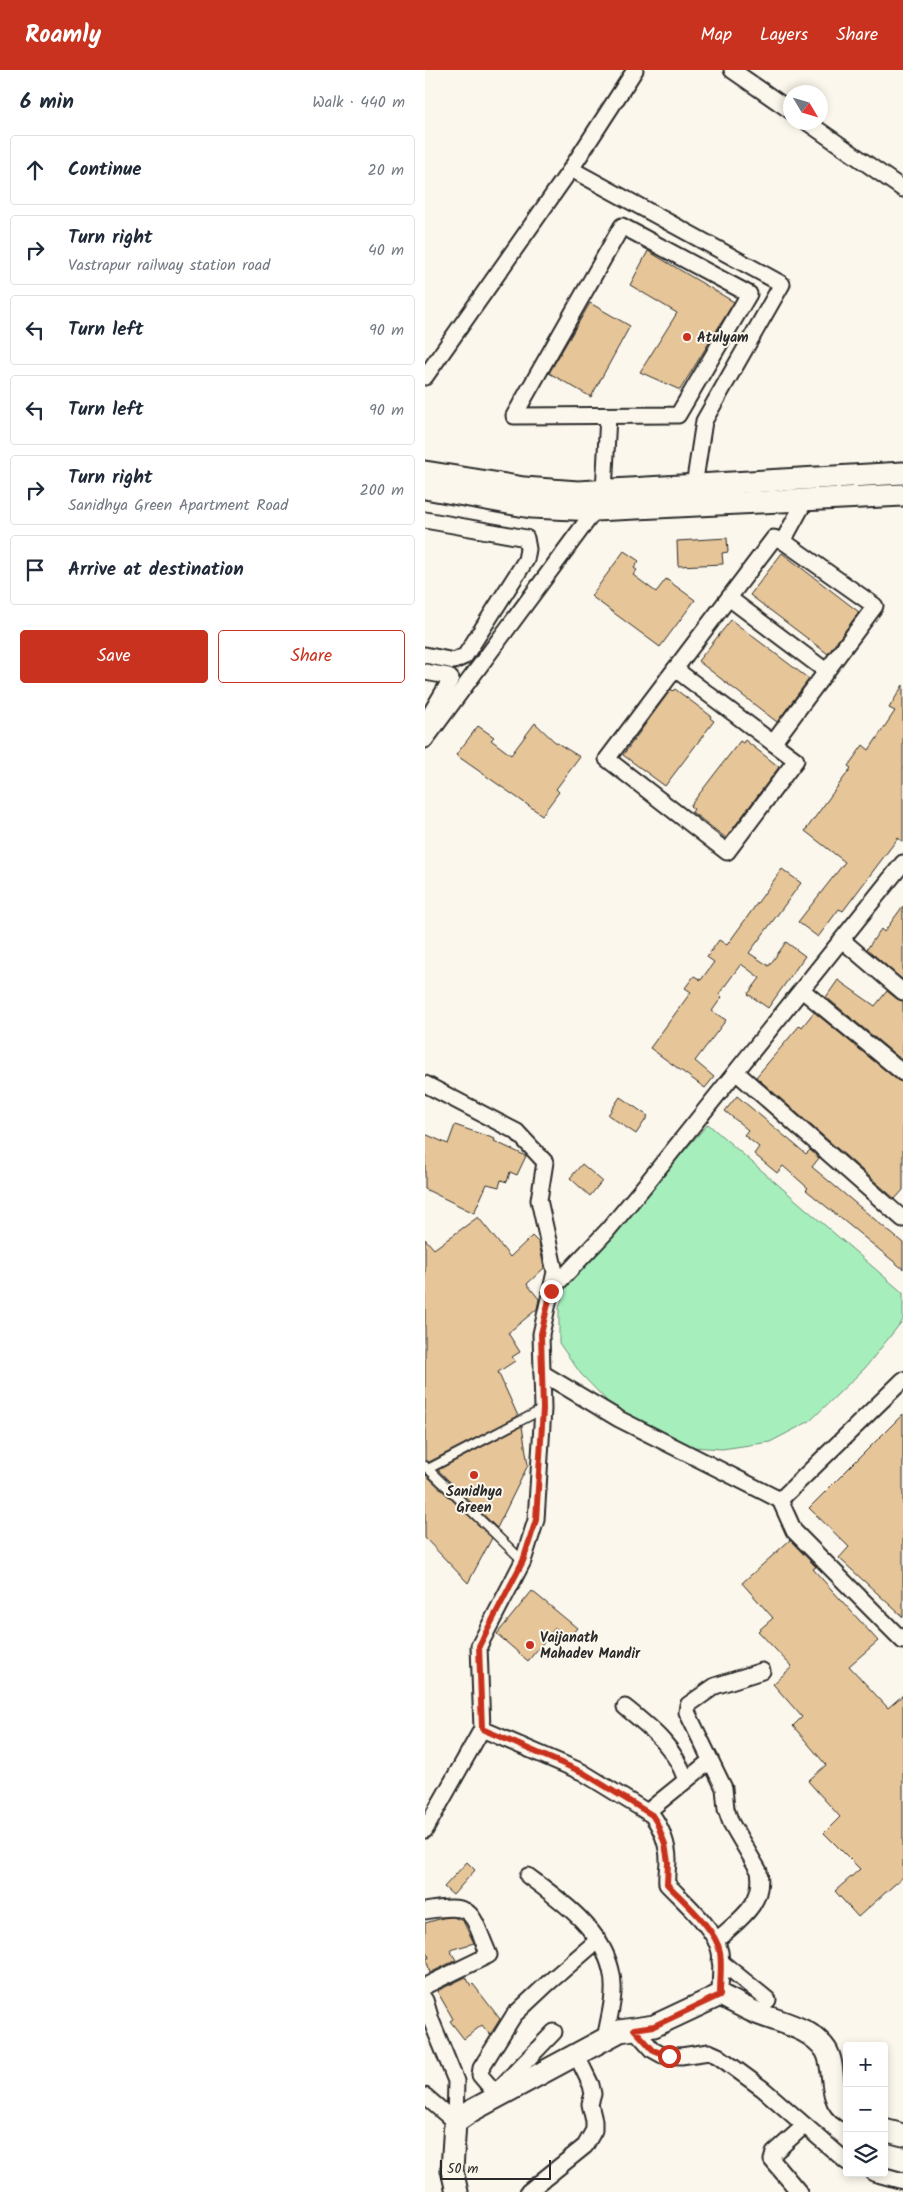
<!DOCTYPE html>
<html lang="en">
<head>
<meta charset="utf-8">
<style>
  :root { --surface:#fff; --page:#f2f2f3; --text:#1f2937; --muted:#747a83; --line:#e0e1e3; --accent:#c8321e }
  body { margin:0; font-family:Kalam,sans-serif; background:var(--page); color:var(--text) }
  .controls { position:absolute; right:15px; bottom:15px; display:grid; overflow:hidden; border-radius:5px; box-shadow:0 2px 8px #0003 }
  .controls button { width:45px; height:45px; display:grid; place-items:center; padding:0; border:0; border-bottom:1px solid var(--line); background:var(--surface); color:var(--text); font:25px sans-serif }
  .compass { position:absolute; left:358px; top:15px; width:45px; height:45px; border-radius:50%; background:var(--surface); box-shadow:0 2px 8px #0003; rotate:128deg }
  .scale { position:absolute; left:15px; bottom:12px; width:111px; box-sizing:border-box; padding-left:5px; border:2px solid #2b2b2b; border-top:0; font-size:14px; line-height:18px; white-space:nowrap; color:#2b2b2b; -webkit-text-stroke:4px #fbf7ec; paint-order:stroke }
  .stop { position:absolute; width:15px; height:15px; margin:-11px; border:4px solid #c8321e; border-radius:50%; background:#fff }
  .stop.end { background:#c8321e; border-color:#fff; box-shadow:0 1px 5px #0008 }
  .list { margin:0; padding:0; list-style:none }
  h2 { display:flex; justify-content:space-between; align-items:center; height:65px; margin:0; padding:0 20px; font-size:21px }
  h2 small { font-size:16px; font-weight:400; color:var(--muted) }
  .list li { display:grid; grid-template-columns:32px 1fr auto; gap:15px; align-items:center; box-sizing:border-box; height:70px; margin:0 10px 10px; padding:0 10px; border:1px solid var(--line); border-radius:5px }
  .list b { display:block; font-size:19px; white-space:nowrap }
  .list p { margin:0; font-size:16px; white-space:nowrap; color:var(--muted) }
  .list em { font-size:16px; font-style:normal; color:var(--muted) }
  .actions { display:flex; gap:10px; padding:15px 20px }
  .actions a { flex:1; padding:11px 0; border:1px solid var(--accent); border-radius:5px; text-align:center; font-size:18px; color:var(--accent) }
  .actions .main { background:var(--accent); color:#fff }
  .icon { flex:none; width:28px; height:28px; fill:none; stroke:currentColor; stroke-width:2; stroke-linecap:round; stroke-linejoin:round }
  .map { position:relative; flex:none; width:478px; height:2122px; overflow:hidden }
  header { display:flex; align-items:center; gap:30px; box-sizing:border-box; height:70px; padding:0 25px; background:var(--accent); color:#fff }
  header strong { font-size:24px }
  nav { display:flex; gap:28px; margin-inline-start:auto; font-size:18px }
  main { display:flex }
  aside { flex:1; background:var(--surface) }
  .map>svg:first-child { display:block }
  .green { fill:#a6efbd; stroke:#688d74 }
  .building { fill:#e6c598; stroke:#2b2b2b }
  .lines { fill:none; stroke-linecap:round; stroke-linejoin:round }
  .lane-casing { stroke:#2b2b2b; stroke-width:11 }
  .street-casing { stroke:#2b2b2b; stroke-width:19 }
  .secondary-casing { stroke:#2b2b2b; stroke-width:25 }
  .lane { stroke:#fbf7ec; stroke-width:8 }
  .street { stroke:#fbf7ec; stroke-width:15 }
  .secondary { stroke:#fbf7ec; stroke-width:21 }
  .route { stroke:#c8321e; stroke-width:6 }
  .poi-dot { fill:#c8321e; stroke:#fbf7ec; stroke-width:2 }
  .labels { text-anchor:middle; stroke-width:4; stroke-linejoin:round; paint-order:stroke }
  .poi-label { font-size:14px; font-weight:bold; fill:#2b2b2b; stroke:#fbf7ec; text-anchor:start }
</style>
</head>
<body>
<header>
<strong>Roamly</strong>
<nav><a>Map</a><a>Layers</a><a>Share</a></nav>
</header>
<main>
<aside>
<h2>6 min<small>Walk · 440 m</small></h2>
<ul class="list">
<li><svg class="icon" aria-label="ahead" viewBox="0 0 24 24"><path d="M12 20V5M6 11l6-6 6 6"/></svg><div><b>Continue</b></div><em>20 m</em></li>
<li><svg class="icon" aria-label="right" viewBox="0 0 24 24"><path d="M7 20v-9h11M14 6l5 5-5 5"/></svg><div><b>Turn right</b><p>Vastrapur railway station road</p></div><em>40 m</em></li>
<li><svg class="icon" aria-label="left" viewBox="0 0 24 24"><path d="M17 20v-9H6M10 6l-5 5 5 5"/></svg><div><b>Turn left</b></div><em>90 m</em></li>
<li><svg class="icon" aria-label="left" viewBox="0 0 24 24"><path d="M17 20v-9H6M10 6l-5 5 5 5"/></svg><div><b>Turn left</b></div><em>90 m</em></li>
<li><svg class="icon" aria-label="right" viewBox="0 0 24 24"><path d="M7 20v-9h11M14 6l5 5-5 5"/></svg><div><b>Turn right</b><p>Sanidhya Green Apartment Road</p></div><em>200 m</em></li>
<li><svg class="icon" aria-label="arrive" viewBox="0 0 24 24"><path d="M6 21V4h12l-3 4 3 4H6"/></svg><div><b>Arrive at destination</b></div></li>
</ul>
<div class="actions"><a class="main">Save</a><a>Share</a></div>
</aside>
<div class="map">
<svg width="478" height="2122" viewBox="0 0 478 2122">
  <rect width="100%" height="100%" fill="#fbf7ec"/>
  <filter id="ink" filterUnits="userSpaceOnUse"><feTurbulence type="fractalNoise" baseFrequency=".02" numOctaves="2"/><feDisplacementMap in="SourceGraphic" scale="10" xChannelSelector="R" yChannelSelector="G"/><feConvolveMatrix kernelMatrix="1 2 1 2 8 2 1 2 1" color-interpolation-filters="sRGB"/></filter>
  <g filter="url(#ink)">
    <path class="green" d="M283 1054 478 1223V1250L440 1298 385 1351 345 1372 297 1379 268 1377 212 1362 156 1304 134 1273V1237L143 1211Z"/>
    <g class="building">
      <path d="M223 181 309 232 255 320 215 302 252 243 205 215Z"/>
      <path d="M165 233 205 256 166 327 124 303Z"/>
      <path d="M302 468 303 482 297 483 298 494 253 496 252 471Z"/>
      <path d="M199 481 214 491 209 498 212 500 208 505 231 522 241 509 270 530 235 577 166 526Z"/>
      <path d="M357 483 434 542 403 584 325 525Z"/>
      <path d="M306 550 384 609 352 652 273 591Z"/>
      <path d="M478 615V772L473 768 418 841 414 839 393 867 373 852 420 792 380 761 426 698 423 696 438 675 444 680 470 641 464 638Z"/>
      <path d="M246 619 248 621 250 619 286 646 285 648 289 651 240 716 198 685Z"/>
      <path d="M110 653 129 671 155 687 131 719 134 722 117 745 31 685 53 656 69 667 66 670 86 685Z"/>
      <path d="M320 670 354 697 301 768 267 742 269 739 265 736 315 671 318 673Z"/>
      <path d="M357 799 376 813 324 883 344 896 361 872 380 886 343 938 323 924 335 908 316 894 294 924 297 927 287 941 301 950 270 991 289 1007 280 1018 225 978 266 922 260 918 269 906 276 910 289 892 282 887 294 870 302 875Z"/>
      <path d="M478 836V910L442 879 456 859 459 862Z"/>
      <path d="M413 910 450 936 462 921 472 929 478 931V991L401 927Z"/>
      <path d="M389 942 472 1010 478 1012V1120L470 1129 331 1007 375 955 377 957Z"/>
      <path d="M312 1026 381 1084 385 1080 394 1088 387 1097 478 1173V1199L381 1120 383 1118 358 1096 352 1103 329 1084 334 1077 319 1065 323 1060 300 1041Z"/>
      <path d="M195 1027 223 1046 211 1064 183 1045Z"/>
      <path d="M30 1055 70 1069 69 1071 101 1086 92 1105 85 1102 82 1112 76 1110 74 1117 62 1114 49 1143 0 1119V1064L23 1074Z"/>
      <path d="M157 1094 177 1111 165 1126 145 1108Z"/>
      <path d="M53 1147 85 1187 107 1166 114 1173 119 1198 102 1214 114 1229 112 1239 83 1263 95 1282 87 1287 90 1291 73 1302 93 1346 4 1392 0 1390V1169L9 1179Z"/>
      <path d="M478 1344V1547L414 1488 424 1477 384 1438Z"/>
      <path d="M97 1356 103 1395 72 1458 13 1400Z"/>
      <path d="M0 1404 67 1468 43 1513 0 1468Z"/>
      <path d="M365 1470 391 1497 388 1499 453 1571 424 1596 463 1638 478 1625V1807L433 1847 410 1821 435 1799 399 1763 415 1747 383 1711 401 1695 368 1656 377 1647 348 1614 367 1597 333 1561 348 1548 317 1513Z"/>
      <path d="M107 1521 152 1558 143 1569 130 1558 103 1591 72 1564Z"/>
      <path d="M42 1792 50 1800 28 1825 19 1817Z"/>
      <path d="M28 1847 38 1851 49 1873 25 1880 31 1890 5 1903 1 1888H4L0 1875V1853L18 1848Z"/>
      <path d="M41 1907 46 1916 48 1914 75 1949 65 1965 57 1955 39 1969 25 1951 28 1949 12 1921Z"/>
    </g>
    <g class="lines">
      <g class="lane-casing">
        <g id="lane">
          <path d="M0 1396 98 1491"/>
          <path d="M3 1399 118 1339"/>
        </g>
      </g>
      <g class="street-casing">
        <g id="street">
          <path d="M307 0 366 41"/>
          <path d="M382 52 478 119"/>
          <path d="M146 99 210 0"/>
          <path d="M197 156 324 224 253 345 89 346Z"/>
          <path d="M0 307 146 99 357 214 279 351 269 416"/>
          <path d="M179 421 183 346"/>
          <path d="M0 450 101 468 103 479 101 490 40 586 29 591 0 585"/>
          <path d="M358 471 349 468 182 689 302 782 371 690 348 673 450 536 358 471 381 429"/>
          <path d="M304 528 401 601"/>
          <path d="M250 599 348 673"/>
          <path d="M0 602 23 606 26 609 0 653"/>
          <path d="M0 670 170 440"/>
          <path d="M417 870 478 922"/>
          <path d="M377 920 478 1003"/>
          <path d="M311 1002 478 1149"/>
          <path d="M0 1014 92 1062 120 1092 114 1130 130 1202 116 1264 118 1339 111 1450 98 1491 54 1576 57 1659"/>
          <path d="M126 1220 182 1161 221 1114 478 793"/>
          <path d="M117 1303 194 1349 355 1430"/>
          <path d="M478 1310 355 1430 369 1461 478 1571"/>
          <path d="M200 1637C227 1659 249 1676 261 1710"/>
          <path d="M57 1659 157 1702 227 1745C236 1757 243 1775 243 1790 243 1798 241 1806 242 1814 258 1831 291 1859 295 1882 297 1895 295 1911 295 1925"/>
          <path d="M222 1742 285 1691"/>
          <path d="M0 1760 57 1659"/>
          <path d="M103 1806C135 1830 176 1858 186 1900 192 1922 184 1947 180 1969"/>
          <path d="M0 1841C51 1832 45 1842 64 1885L0 1916"/>
          <path d="M291 1871C313 1850 340 1835 334 1801L306 1753 301 1739 299 1718 262 1642 263 1635 290 1616 337 1601"/>
          <path d="M295 1891 343 1930"/>
          <path d="M0 1930 6 1950 31 2011 30 2052"/>
          <path d="M209 1959 228 1980 237 1985 256 1986 284 1982 293 1986 338 2019 422 2092"/>
          <path d="M71 2022 129 1962"/>
          <path d="M0 2026 30 2052"/>
          <path d="M73 2026 55 2005 56 1998 89 1945 122 1914 173 1870"/>
          <path d="M449 2103 478 2111"/>
          <path d="M103 2122 160 2076 169 2060V2051L165 2034 168 2024 166 2015 151 1984"/>
          <path d="M374 2122 347 2090 349 2083 379 2056"/>
        </g>
      </g>
      <g class="secondary-casing">
        <g id="secondary">
          <path d="M0 402 99 418 153 422 478 403"/>
          <path d="M0 418 106 437 170 440 478 425"/>
          <path d="M459 2060 478 2065"/>
          <path d="M32 2122 27 2100 30 2052 46 2041 195 1961 229 1956 295 1925C306 1930 316 1936 327 1941 351 1952 385 1956 401 1980 412 1998 402 2029 422 2041"/>
        </g>
      </g>
      <use href="#lane" class="lane"/>
      <use href="#street" class="street"/>
      <use href="#secondary" class="secondary"/>
    </g>
  </g>
  <g class="lines" filter="url(#ink)">
    <path class="route" d="M126 1221 116 1264 118 1339 111 1450 98 1491 54 1576 57 1659 157 1702 227 1745 232 1753 240 1774 243 1792 242 1814C258 1831 291 1859 295 1882 297 1895 295 1911 295 1925L229 1956 209 1959 228 1980 244 1986"/>
  </g>
  <g class="poi-dot">
    <circle cx="262" cy="267" r="5"/>
    <circle cx="49" cy="1405" r="5"/>
    <circle cx="105" cy="1575" r="5"/>
  </g>
  <g class="labels">
    <g class="poi-label">
      <text x="272" y="272">Atulyam</text>
      <text x="49" y="1426" text-anchor="middle">Sanidhya<tspan x="49" dy="16">Green</tspan></text>
      <text x="115" y="1572">Vaijanath<tspan x="115" dy="16">Mahadev Mandir</tspan></text>
    </g>
  </g>
</svg>
<div class="controls">
<button>+</button>
<button>−</button>
<button><svg class="icon" aria-label="layers" viewBox="0 0 24 24"><path d="M12 4l9 5-9 5-9-5zM3 14l9 5 9-5"/></svg></button>
</div>
<svg class="compass" viewBox="-18 -18 36 36"><path d="M0-13l5 13h-10z" fill="#e53935"/><path d="M0 13l5-13h-10z" fill="#747a83"/></svg>
<div class="scale">50 m</div>
<div class="stop" style="left:244px;top:1986px"></div>
<div class="stop end" style="left:126px;top:1221px"></div>
</div>
</main>
</body>
</html>
